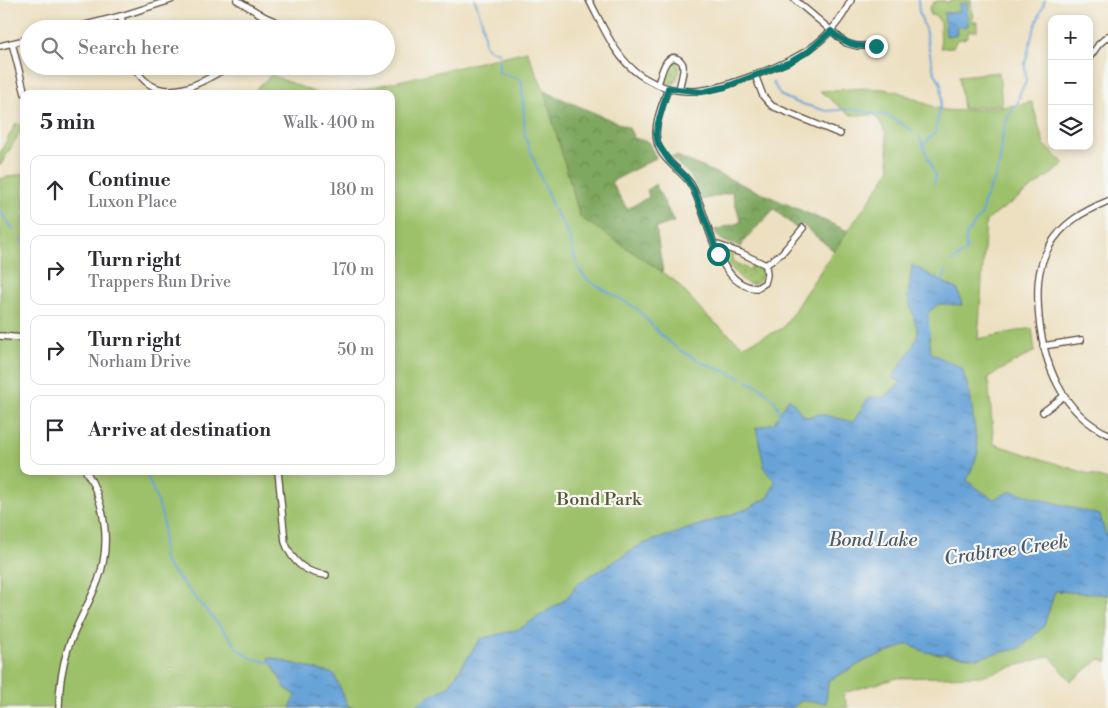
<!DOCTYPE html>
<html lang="en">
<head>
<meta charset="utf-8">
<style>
  :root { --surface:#fff; --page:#f7f7f7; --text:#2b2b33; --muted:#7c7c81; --line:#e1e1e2 }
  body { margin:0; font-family:"Libre Bodoni",serif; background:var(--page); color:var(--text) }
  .controls { position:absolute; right:15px; top:15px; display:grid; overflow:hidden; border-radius:10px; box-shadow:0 2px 8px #0003 }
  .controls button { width:45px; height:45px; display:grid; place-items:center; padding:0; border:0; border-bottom:1px solid var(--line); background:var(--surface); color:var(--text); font:25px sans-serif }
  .stop { position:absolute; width:15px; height:15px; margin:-11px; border:4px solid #0f766e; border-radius:50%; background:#fff }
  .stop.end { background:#0f766e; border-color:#fff; box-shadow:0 1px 5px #0008 }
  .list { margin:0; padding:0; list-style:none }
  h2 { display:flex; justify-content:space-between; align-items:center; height:65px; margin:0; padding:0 20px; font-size:21px }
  h2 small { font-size:16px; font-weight:400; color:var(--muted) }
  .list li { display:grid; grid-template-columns:32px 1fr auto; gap:15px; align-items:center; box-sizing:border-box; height:70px; margin:0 10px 10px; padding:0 10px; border:1px solid var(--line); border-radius:10px }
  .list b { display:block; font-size:19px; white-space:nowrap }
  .list p { margin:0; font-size:16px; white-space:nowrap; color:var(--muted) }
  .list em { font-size:16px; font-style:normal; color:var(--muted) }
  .icon { flex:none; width:28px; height:28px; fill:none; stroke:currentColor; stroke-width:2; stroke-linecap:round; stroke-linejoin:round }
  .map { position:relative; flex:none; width:1108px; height:708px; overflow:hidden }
  .search { position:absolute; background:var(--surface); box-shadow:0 2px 8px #0003; left:20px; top:20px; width:375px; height:55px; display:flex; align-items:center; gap:12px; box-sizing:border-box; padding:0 18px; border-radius:28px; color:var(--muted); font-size:19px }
  .panel { position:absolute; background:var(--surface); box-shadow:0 2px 8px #0003; left:20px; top:90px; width:375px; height:385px; border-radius:10px }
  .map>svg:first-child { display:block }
  .grass { fill:url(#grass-dots); stroke:#6c7644 }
  .forest { fill:url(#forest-crowns); stroke:#5c683e }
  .green { fill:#9dc16a; stroke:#6c7644 }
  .water { fill:url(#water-ripples); stroke:#51667b }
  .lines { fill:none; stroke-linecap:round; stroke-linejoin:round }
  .stream { stroke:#67a3d8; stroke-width:2 }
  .minor-casing { stroke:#564536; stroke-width:8 }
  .minor { stroke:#fff; stroke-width:5.5 }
  .route { stroke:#0f766e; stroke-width:6 }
  .labels { text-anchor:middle; stroke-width:4.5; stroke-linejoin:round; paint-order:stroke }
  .park-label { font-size:18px; fill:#585735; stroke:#f6f6f2 }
  .water-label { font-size:19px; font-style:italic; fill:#4d5a68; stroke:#f6f6f2 }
</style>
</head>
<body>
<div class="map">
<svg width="1108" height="708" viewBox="0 0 1108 708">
  <defs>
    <pattern id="grass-dots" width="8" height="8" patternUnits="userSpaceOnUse" patternTransform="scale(1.25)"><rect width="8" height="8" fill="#9dc16a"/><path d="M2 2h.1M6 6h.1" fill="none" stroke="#819d57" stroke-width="1.8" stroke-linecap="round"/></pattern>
    <pattern id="forest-crowns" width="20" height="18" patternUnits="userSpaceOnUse" patternTransform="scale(1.25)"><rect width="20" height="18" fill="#7ea75e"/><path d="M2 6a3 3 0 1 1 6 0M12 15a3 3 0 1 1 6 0" fill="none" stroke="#68884d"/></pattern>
    <pattern id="water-ripples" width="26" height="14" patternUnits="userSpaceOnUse" patternTransform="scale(1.25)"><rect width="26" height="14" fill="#67a3d8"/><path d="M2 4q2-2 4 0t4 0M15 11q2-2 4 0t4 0" fill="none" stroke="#5685af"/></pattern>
  </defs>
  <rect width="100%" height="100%" fill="#f6f6f2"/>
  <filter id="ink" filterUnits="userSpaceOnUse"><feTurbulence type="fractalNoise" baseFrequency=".02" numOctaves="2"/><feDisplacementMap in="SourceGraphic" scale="10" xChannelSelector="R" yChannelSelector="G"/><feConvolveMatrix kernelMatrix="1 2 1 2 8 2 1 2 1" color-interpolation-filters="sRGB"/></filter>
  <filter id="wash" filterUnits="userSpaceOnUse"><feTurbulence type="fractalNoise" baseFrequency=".0096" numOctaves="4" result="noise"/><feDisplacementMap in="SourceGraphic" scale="20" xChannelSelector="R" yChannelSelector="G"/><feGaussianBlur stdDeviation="1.12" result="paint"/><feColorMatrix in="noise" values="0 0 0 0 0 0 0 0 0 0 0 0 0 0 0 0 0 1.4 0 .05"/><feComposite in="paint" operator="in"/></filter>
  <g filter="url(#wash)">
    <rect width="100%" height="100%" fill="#ede0c1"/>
    <g class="grass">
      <path d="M674 62 678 63 680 68 676 82 672 84 664 82 663 79 668 65Z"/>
      <path d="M724 251 734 255 732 261 750 270 753 264 761 267C765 277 758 288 747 283 740 280 723 259 723 252Z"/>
    </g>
    <g class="forest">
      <path d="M544 91 629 128 634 138 648 142 656 158 611 182 627 209 649 197 647 190 655 184 674 222 656 228 663 273 580 217Z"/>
      <path d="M677 156 848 231 834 251 801 224 797 229 774 209 744 241 741 247C730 242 719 244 715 230L741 222 732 192 702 200 691 177 671 157Z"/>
    </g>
    <g class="green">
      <path d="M944 0V2H950V0H971L973 22H977V31H969L966 38 957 40 953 47 941 48 940 22 936 16 930 15 929 8 934 2Z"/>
      <path d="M527 51 544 91 580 217 674 280 708 317 743 346 783 328 804 295 890 170 886 133 876 115H850L820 91C843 90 867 86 890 90 907 93 923 104 940 109 959 114 1013 106 1032 102L1044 144 1065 164 986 221 978 339 1032 328 1035 351 988 377 994 444 1108 480V662L1100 659 1071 681 1050 656 981 676 898 678 843 693 848 708H0V179L24 173V471H391V94H343Z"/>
      <path d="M999 72 1002 105 963 109 959 76Z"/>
      <path d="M271 75 319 94H251Z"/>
      <path d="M16 123 23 127 0 166V153Z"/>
    </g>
    <g class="water">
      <path d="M967 3 968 26 956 27 957 35 946 36 944 13 960 12 959 4Z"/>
      <path d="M912 265 958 290 962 305 938 304 927 314 931 353 962 368 970 394 978 453 967 481 993 499 1012 491 1100 515 1106 535 1108 536V595L1055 591 1044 626 1021 648 977 658 925 652 909 644 867 660 828 681 826 703 801 701 792 708H413L426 698 448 687 480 639 519 629 566 599 579 582 609 565 640 545 747 509 769 497 775 481 765 470 756 428 774 423 789 398 805 417 821 414 853 422 869 397H885L901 382 892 377 913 347 918 332 908 298Z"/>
      <path d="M268 657 334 674 348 706 353 708H290L296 695 285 688Z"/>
    </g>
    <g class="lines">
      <g class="stream">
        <path d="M475 0 482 21 485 45 488 49 499 53V73L517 78 522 82 525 137 552 205 569 236 576 262 582 274 589 281 636 308 662 336 678 349 703 363 741 378"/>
        <path d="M918 0 919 12 925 29 933 69 941 84 942 97 935 133 923 145 935 175 934 183"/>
        <path d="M773 82 780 95 795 102 827 111 851 109 889 116 913 131"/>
        <path d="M919 137 923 145"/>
        <path d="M0 210 13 229"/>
        <path d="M21 239 24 247"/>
        <path d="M952 262 966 251V235L982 214 984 200 996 176 1000 161 1003 132 1009 114 1017 105 1020 93 1026 82 1025 64 1032 35 1045 0"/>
        <path d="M942 282 946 270"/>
        <path d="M928 312 929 335"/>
        <path d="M747 381C761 387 779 399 780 416"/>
        <path d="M145 471C151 486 159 501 162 516 166 532 160 548 165 563L227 634 239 650 251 658 272 663"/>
      </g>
    </g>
  </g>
  <g filter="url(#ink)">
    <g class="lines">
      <g class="minor-casing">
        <g id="minor">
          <path d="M237 0 265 17 293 29"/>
          <path d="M589 0C603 26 615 58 640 75 679 101 711 91 752 76 796 60 830 44 851 0"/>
          <path d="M795 0 846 43 857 46H876"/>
          <path d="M121 16 124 29"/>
          <path d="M70 29 121 16 171 0"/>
          <path d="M259 29 265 17"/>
          <path d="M12 43 25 94"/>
          <path d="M0 46 29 39"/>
          <path d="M1089 58 1099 44 1108 36"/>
          <path d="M134 66C156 109 200 85 229 66"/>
          <path d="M755 75 763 96 772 106 840 134"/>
          <path d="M658 84C661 76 665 52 678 59 680 60 683 63 683 66 684 73 680 83 679 90"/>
          <path d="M668 88C663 104 653 124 657 141 660 159 680 169 690 183 709 211 714 287 757 288L765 283 767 275 766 265 741 253 715 244"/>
          <path d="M1108 201C1084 211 1062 223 1049 247 1036 269 1037 293 1039 318 1044 364 1062 413 1108 434"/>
          <path d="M766 265 782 253 803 228"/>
          <path d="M0 336 24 338"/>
          <path d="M1043 346 1081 340"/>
          <path d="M1043 412 1064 396"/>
          <path d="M278 471 285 542C292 562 305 573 326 575"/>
          <path d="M59 708C59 688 62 667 68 648 76 625 89 604 98 581 111 545 106 504 86 471"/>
        </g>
      </g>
      <use href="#minor" class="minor"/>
    </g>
  </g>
  <g class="lines" filter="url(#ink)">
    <path class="route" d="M718 254 694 190 685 176 670 162 658 144 656 134 658 123 668 88 702 92 725 87 790 62 809 51 831 31C847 45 855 47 876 46"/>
  </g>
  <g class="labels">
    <g class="park-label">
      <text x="599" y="505">Bond Park</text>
    </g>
    <g class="water-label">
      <text x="873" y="546">Bond Lake</text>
      <text transform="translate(1006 549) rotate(-8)" y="7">Crabtree Creek</text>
    </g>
  </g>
</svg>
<div class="controls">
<button>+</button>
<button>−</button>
<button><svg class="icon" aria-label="layers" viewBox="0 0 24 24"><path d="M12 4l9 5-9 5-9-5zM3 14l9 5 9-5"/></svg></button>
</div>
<div class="stop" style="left:718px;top:254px"></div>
<div class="stop end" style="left:876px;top:46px"></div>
<div class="search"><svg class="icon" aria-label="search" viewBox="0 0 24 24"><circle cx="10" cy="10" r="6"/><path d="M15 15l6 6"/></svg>Search here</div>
<section class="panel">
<h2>5 min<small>Walk · 400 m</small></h2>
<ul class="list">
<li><svg class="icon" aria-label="ahead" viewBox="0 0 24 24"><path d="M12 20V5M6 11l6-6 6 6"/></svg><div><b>Continue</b><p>Luxon Place</p></div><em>180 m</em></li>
<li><svg class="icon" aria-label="right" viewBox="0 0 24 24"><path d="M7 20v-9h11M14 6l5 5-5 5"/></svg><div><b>Turn right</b><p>Trappers Run Drive</p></div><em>170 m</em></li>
<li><svg class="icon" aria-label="right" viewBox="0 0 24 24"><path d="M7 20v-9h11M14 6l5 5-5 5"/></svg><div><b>Turn right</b><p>Norham Drive</p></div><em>50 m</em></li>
<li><svg class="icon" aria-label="arrive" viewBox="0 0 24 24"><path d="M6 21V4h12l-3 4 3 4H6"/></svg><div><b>Arrive at destination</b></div></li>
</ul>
</section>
</div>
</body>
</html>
